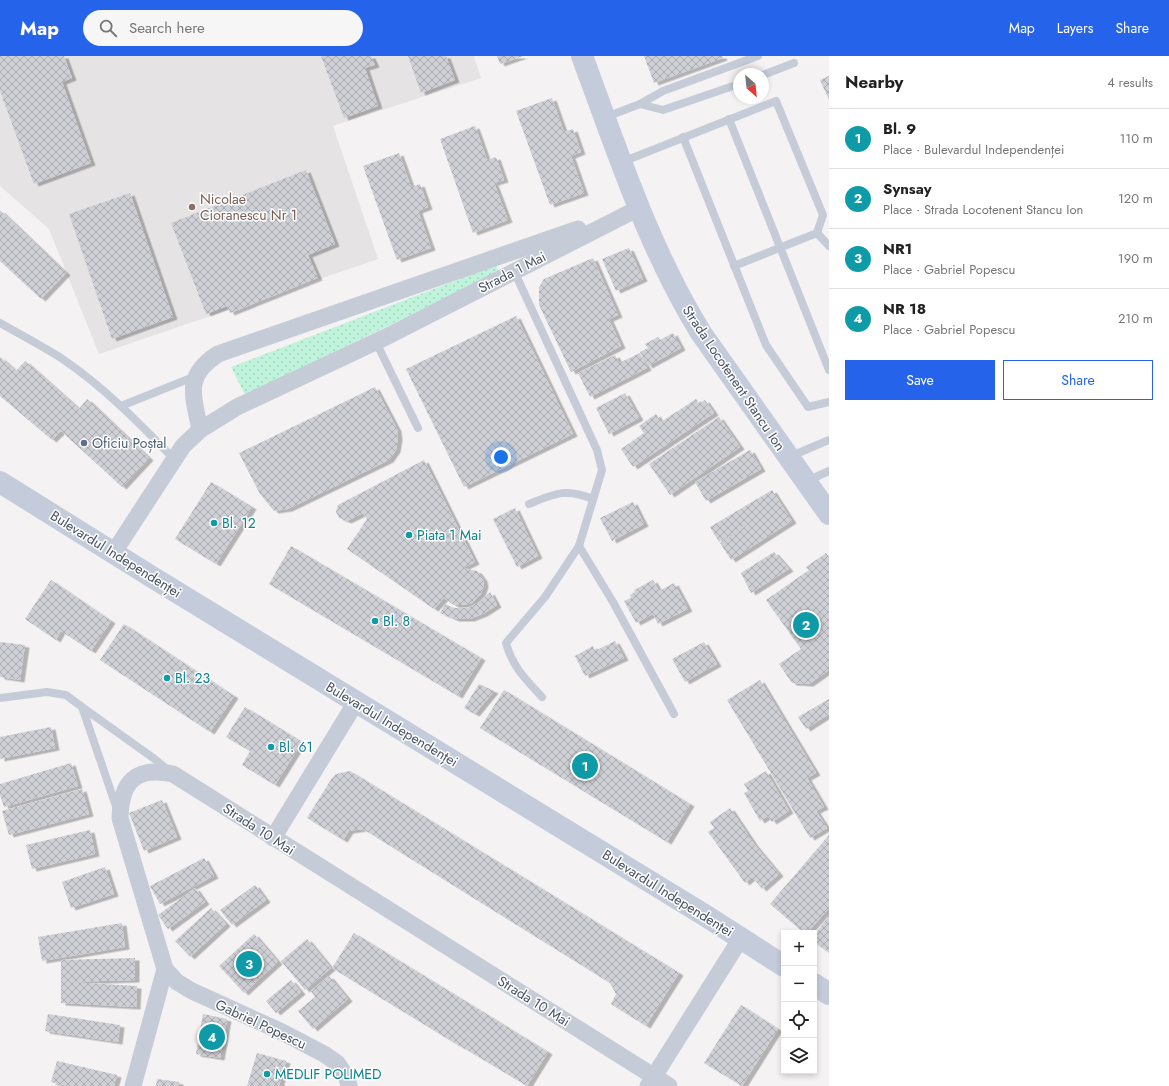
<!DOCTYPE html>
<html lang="en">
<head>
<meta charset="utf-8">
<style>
  :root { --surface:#fff; --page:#f6f6f6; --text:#222; --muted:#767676; --line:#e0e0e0; --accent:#2563eb }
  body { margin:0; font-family:Jost,sans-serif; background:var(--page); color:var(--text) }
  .controls { position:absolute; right:12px; bottom:12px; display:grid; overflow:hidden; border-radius:0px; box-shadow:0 2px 6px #0003 }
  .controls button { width:36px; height:36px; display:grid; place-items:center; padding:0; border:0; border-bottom:1px solid var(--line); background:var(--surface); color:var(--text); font:20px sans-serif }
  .compass { position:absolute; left:733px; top:12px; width:36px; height:36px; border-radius:50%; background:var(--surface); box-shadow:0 2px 6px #0003; rotate:153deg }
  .you { position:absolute; left:501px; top:401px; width:14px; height:14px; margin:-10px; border:3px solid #fff; border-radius:50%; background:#1a73e8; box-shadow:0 0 0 6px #1a73e833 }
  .badge { display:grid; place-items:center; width:26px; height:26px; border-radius:50%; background:var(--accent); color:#fff; font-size:13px; font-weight:700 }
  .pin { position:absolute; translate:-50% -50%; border:2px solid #fff; box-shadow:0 1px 4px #0006 }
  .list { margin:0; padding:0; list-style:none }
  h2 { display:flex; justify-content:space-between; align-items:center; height:52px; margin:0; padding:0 16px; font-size:17px }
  h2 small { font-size:13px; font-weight:400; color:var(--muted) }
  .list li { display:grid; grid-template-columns:26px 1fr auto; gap:12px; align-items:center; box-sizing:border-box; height:60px; padding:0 16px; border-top:1px solid var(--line) }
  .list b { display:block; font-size:15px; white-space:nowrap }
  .list p { margin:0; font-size:13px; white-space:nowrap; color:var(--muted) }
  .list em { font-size:13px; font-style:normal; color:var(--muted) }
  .actions { display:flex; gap:8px; padding:12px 16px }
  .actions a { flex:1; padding:9px 0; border:1px solid var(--accent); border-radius:0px; text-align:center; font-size:14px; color:var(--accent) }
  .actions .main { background:var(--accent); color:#fff }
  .icon { flex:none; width:22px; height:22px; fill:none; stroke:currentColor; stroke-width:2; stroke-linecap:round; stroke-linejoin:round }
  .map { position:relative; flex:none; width:829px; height:1030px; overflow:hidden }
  header { display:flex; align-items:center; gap:24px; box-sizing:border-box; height:56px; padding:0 20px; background:var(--accent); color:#fff }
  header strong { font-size:19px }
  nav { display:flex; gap:22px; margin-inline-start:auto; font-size:14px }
  .search { width:280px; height:36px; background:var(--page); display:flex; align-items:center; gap:10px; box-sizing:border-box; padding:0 14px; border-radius:22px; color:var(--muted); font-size:15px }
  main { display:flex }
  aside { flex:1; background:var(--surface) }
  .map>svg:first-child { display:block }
  .education { fill:#e5e3e4 }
  .grass { fill:url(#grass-dots) }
  .building { fill:url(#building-cross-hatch); filter:url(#shadow) }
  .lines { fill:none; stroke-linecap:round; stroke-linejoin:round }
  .lane { stroke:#c5ccd7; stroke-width:8 }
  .street { stroke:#c5ccd7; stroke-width:17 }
  .secondary { stroke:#c4ccdb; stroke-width:22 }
  .education-dot { fill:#8d6e63; stroke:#fff; stroke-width:1.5 }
  .service-dot { fill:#5c6f8a; stroke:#fff; stroke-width:1.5 }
  .culture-dot { fill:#0f9aa8; stroke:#fff; stroke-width:1.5 }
  .labels { text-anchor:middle; stroke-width:3; stroke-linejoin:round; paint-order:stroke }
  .education-label { font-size:14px; fill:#785e54; stroke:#fff; text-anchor:start }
  .street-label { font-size:14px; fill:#485261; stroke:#fff }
  .service-label { font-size:14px; fill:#4e5e75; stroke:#fff; text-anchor:start }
  .culture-label { font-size:14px; fill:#0d838f; stroke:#fff; text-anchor:start }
</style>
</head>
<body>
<header>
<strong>Map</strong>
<div class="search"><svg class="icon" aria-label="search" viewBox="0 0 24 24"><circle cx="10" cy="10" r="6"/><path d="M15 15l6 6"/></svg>Search here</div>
<nav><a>Map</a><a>Layers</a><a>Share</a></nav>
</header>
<main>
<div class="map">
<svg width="829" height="1030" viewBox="0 0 829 1030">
  <defs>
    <pattern id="grass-dots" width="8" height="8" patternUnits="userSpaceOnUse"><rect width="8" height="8" fill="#c0f3db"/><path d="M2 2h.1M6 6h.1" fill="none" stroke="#a6d2be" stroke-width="1.8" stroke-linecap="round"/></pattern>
    <pattern id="building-cross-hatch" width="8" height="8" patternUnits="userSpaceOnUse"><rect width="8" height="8" fill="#ced0d6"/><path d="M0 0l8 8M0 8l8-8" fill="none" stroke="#a9abb1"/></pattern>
    <filter id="shadow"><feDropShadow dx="4.5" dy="2.5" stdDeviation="0" flood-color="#0004"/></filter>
  </defs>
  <rect width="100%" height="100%" fill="#f4f2f2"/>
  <path class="education" d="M0 0H474L481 22 333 70 378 203 99 298 49 173 0 130Z"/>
  <path class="grass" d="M496 209 499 216 245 339 231 311Z"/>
  <g class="building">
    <path d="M0 0H64L72 22 62 26 91 107 34 128 0 35Z"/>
    <path d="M321 0H371L375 9 365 12 378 50 344 62Z"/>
    <path d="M408 0H446L455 24 421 37Z"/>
    <path d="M497 0H523L500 8Z"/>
    <path d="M644 0H722L723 2 654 27Z"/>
    <path d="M829 20V44L820 24Z"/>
    <path d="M552 42 564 76 573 73 581 96 571 100 584 137 550 149 516 55Z"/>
    <path d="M475 70 487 104 496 101 504 124 494 127 508 164 473 177 440 83Z"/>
    <path d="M399 97 411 131 420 128 428 151 418 155 431 192 397 204 363 110Z"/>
    <path d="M306 114 335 188 308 199 318 222 230 257 227 250 206 258 171 167Z"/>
    <path d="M130 137 173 261 112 283 69 158Z"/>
    <path d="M0 154 66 217 41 243 0 205Z"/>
    <path d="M629 192 643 223 616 235 602 203Z"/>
    <path d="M593 202 618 259 609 263 621 290 571 316 539 249V231L544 223Z"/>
    <path d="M516 260 573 378 464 431 406 313Z"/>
    <path d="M673 277 681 292 648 310 640 296 648 292 645 288 658 281 660 284Z"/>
    <path d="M640 297 647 312 590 341 578 317 615 299 619 307Z"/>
    <path d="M0 301 16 315 25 305 79 353 87 343 149 402 122 431 61 375 52 384 0 340Z"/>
    <path d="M375 331 397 373 398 382 396 394 389 404 288 453 274 455 260 438 239 397Z"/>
    <path d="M625 337 639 362 609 378 596 352Z"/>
    <path d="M696 343 699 348 705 344 714 357 633 411 621 393 644 377 639 370 656 358 661 366Z"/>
    <path d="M719 361 740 391 670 439 649 408Z"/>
    <path d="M750 394 761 413 706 445 695 426Z"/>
    <path d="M424 404 475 506 463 512 477 515 483 523 484 529 481 538 472 547 463 549H454L444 542 434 553 347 493 367 463 363 457 347 465 339 462 336 456 338 449Z"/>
    <path d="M211 426 252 451 216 508 175 483Z"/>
    <path d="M772 434 792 465 731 504 720 487 766 457 719 486 710 471Z"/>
    <path d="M633 446 644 468 612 485 600 462Z"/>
    <path d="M515 452 538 500 517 511 493 463Z"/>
    <path d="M291 490 481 602 458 640 269 528Z"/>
    <path d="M774 496 789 513 751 537 741 517Z"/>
    <path d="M826 497 829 501V614L809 628 792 627 779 608 801 593 766 544 809 514 806 511Z"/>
    <path d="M51 524 111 565 91 595 61 575 56 584 25 563Z"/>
    <path d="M653 524 659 535 674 527 688 553 658 568 653 558 636 567 624 545 631 542 630 539 635 536 634 534Z"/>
    <path d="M490 536 497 549 483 558 470 563H455L440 557 445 548 454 552H467L479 546Z"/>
    <path d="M124 568 234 640 210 676 100 604Z"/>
    <path d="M615 585 624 602 585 620 575 600 593 590 595 595Z"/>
    <path d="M0 586 25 589 20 624 0 621Z"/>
    <path d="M704 586 717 608 685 626 672 603Z"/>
    <path d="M760 624 816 717 807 722 824 751 816 755 827 772 810 782 727 644Z"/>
    <path d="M479 628 494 635 475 658 464 652Z"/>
    <path d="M504 634 690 748 667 786 480 672Z"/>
    <path d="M829 643V658L806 673 798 661Z"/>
    <path d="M245 651 302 686 275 729 242 709 250 695 226 681Z"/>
    <path d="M51 671 55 692 0 703V681Z"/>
    <path d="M71 707 78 730 4 751 0 739V728Z"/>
    <path d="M350 715 679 917 646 970 611 948 616 938 610 927 363 773 349 775 343 784 307 762 332 722 336 718Z"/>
    <path d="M766 715 789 755 772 766 768 760 760 765 744 737 748 735 744 728Z"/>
    <path d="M82 733 89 758 9 779 2 755Z"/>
    <path d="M162 744 177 781 144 795 129 757Z"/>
    <path d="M730 752 754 788 779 818 762 833 752 821 745 827 708 776 714 772 710 766Z"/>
    <path d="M90 774 95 798 32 813 26 789Z"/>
    <path d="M829 779V852L807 877H804L770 848Z"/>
    <path d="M204 802 214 820 160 848 150 830Z"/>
    <path d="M105 811 114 838 71 852 62 826Z"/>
    <path d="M255 829 266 844 232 869 220 854Z"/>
    <path d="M195 832 205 846 168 873 158 859Z"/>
    <path d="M211 852 226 868 190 901 175 885Z"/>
    <path d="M829 859V897L814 886V880Z"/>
    <path d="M122 867 125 891 42 905 38 881Z"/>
    <path d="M354 877 483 956 461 991 332 912Z"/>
    <path d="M254 878 278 906 244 937 219 910Z"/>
    <path d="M307 883 331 912 305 934 281 905Z"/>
    <path d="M135 902V924L67 926 137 930 136 951 61 947V904Z"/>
    <path d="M329 920 348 943 313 973 298 955 315 941 311 935Z"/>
    <path d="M291 924 301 936 276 957 266 945Z"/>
    <path d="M741 949 778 973 742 1030 704 1007Z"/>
    <path d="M483 956 548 996 527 1030 462 991Z"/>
    <path d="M48 958 120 969 118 986 45 975Z"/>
    <path d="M203 958 227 963 220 1002 196 998Z"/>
    <path d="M257 997 286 1005 279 1030H247Z"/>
    <path d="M57 1005 117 1019 114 1030H68L51 1026Z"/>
    <path d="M157 1023 179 1026 178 1030H156Z"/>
  </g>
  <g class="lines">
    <g class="lane">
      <path d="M763 19 794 7"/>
      <path d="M640 48 663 35 758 0"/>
      <path d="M606 61 640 48 663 54 739 28"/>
      <path d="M729 63 829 314"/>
      <path d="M683 81 766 289 808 351 829 346"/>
      <path d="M622 106 776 45 823 159 817 177"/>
      <path d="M817 177 829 190"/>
      <path d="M734 210 817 177"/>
      <path d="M514 215 597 394 602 414 579 490 545 541 506 587C512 610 526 624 542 641"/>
      <path d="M0 267C21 279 44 291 64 304 105 332 140 368 174 403"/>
      <path d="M376 286 418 372"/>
      <path d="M121 350 196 320"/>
      <path d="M789 401 829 384"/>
      <path d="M807 425 829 415"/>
      <path d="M529 448C556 437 566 432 593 443"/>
      <path d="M579 490 613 546 674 658"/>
      <path d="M0 642 47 636 66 639 82 651"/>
      <path d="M117 753 82 651 156 704 169 715"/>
    </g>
    <g class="street">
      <path d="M200 374C193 338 184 320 218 298L578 173"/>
      <path d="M114 496 183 390 200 374 237 351 386 281 639 152"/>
      <path d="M273 782 356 646"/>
      <path d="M165 913 177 926 192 935 282 976 324 998 337 1007 347 1022 349 1030"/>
      <path d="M133 1030 165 913 120 762C121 726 135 710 173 718L669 1030"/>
      <path d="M648 1030 741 882"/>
    </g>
    <g class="secondary">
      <path d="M582 0C617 94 648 191 701 277L829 458"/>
      <path d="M0 426 152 521 706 860 784 910"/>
      <path d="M814 928 829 938"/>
    </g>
  </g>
  <circle class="education-dot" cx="192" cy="151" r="4"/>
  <circle class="service-dot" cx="84" cy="387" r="4"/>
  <g class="culture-dot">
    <circle cx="214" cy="467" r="4"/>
    <circle cx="409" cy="479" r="4"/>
    <circle cx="375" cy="565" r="4"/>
    <circle cx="167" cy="622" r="4"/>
    <circle cx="271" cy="691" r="4"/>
    <circle cx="267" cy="1018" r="4"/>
  </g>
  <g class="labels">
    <g class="education-label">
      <text x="200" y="148">Nicolae<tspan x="200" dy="16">Cioranescu Nr 1</tspan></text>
    </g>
    <g class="street-label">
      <text transform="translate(512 216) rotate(-27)" y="5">Strada 1 Mai</text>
      <text transform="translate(734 322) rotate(56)" y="5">Strada Locotenent Stancu Ion</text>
      <text transform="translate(116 498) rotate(32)" y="5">Bulevardul Independenței</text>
      <text transform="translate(392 668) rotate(31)" y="5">Bulevardul Independenței</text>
      <text transform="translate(259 773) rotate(33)" y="5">Strada 10 Mai</text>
      <text transform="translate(668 837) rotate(32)" y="5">Bulevardul Independenței</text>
      <text transform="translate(534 945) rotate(32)" y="5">Strada 10 Mai</text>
      <text transform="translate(261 968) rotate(25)" y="5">Gabriel Popescu</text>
    </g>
    <g class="service-label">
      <text x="92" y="392">Oficiu Poștal</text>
    </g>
    <g class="culture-label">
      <text x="222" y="472">Bl. 12</text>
      <text x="417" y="484">Piata 1 Mai</text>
      <text x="383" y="570">Bl. 8</text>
      <text x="175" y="627">Bl. 23</text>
      <text x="279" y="696">Bl. 61</text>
      <text x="275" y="1023">MEDLIF POLIMED</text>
    </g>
  </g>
</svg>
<div class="controls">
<button>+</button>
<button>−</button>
<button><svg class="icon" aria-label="locate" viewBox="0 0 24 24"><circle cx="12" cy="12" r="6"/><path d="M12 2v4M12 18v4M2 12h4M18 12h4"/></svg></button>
<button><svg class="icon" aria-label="layers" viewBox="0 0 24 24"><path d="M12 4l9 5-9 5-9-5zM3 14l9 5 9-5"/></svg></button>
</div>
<svg class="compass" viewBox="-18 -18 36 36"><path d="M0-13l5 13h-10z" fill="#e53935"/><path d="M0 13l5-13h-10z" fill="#767676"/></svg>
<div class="you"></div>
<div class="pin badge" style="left:585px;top:710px;background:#0f9aa8">1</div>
<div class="pin badge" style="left:806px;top:569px;background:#0f9aa8">2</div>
<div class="pin badge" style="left:249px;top:908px;background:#0f9aa8">3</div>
<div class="pin badge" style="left:212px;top:981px;background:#0f9aa8">4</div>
</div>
<aside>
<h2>Nearby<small>4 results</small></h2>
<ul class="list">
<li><span class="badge" style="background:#0f9aa8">1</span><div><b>Bl. 9</b><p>Place · Bulevardul Independenței</p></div><em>110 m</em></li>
<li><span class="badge" style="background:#0f9aa8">2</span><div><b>Synsay</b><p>Place · Strada Locotenent Stancu Ion</p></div><em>120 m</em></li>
<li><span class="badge" style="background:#0f9aa8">3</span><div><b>NR1</b><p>Place · Gabriel Popescu</p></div><em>190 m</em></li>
<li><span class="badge" style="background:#0f9aa8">4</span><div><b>NR 18</b><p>Place · Gabriel Popescu</p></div><em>210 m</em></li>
</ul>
<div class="actions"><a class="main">Save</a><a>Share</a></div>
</aside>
</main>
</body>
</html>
